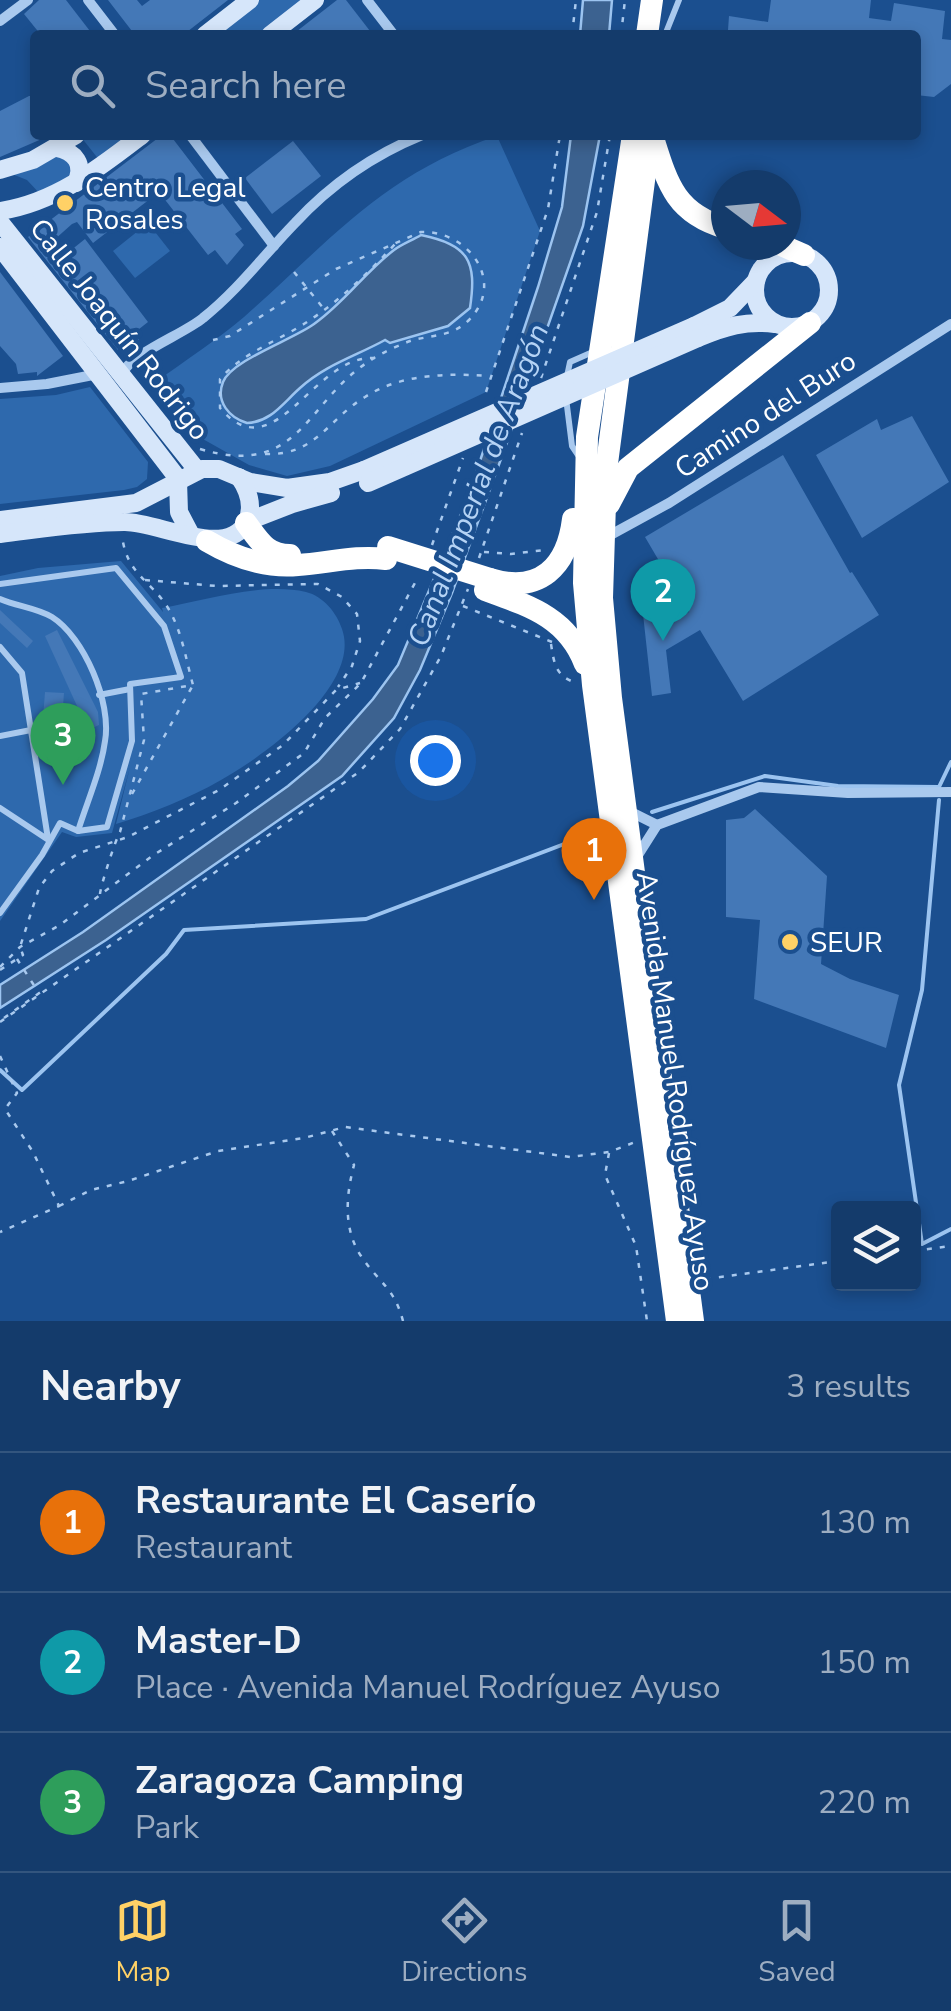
<!DOCTYPE html>
<html lang="en">
<head>
<meta charset="utf-8">
<style>
  :root { --surface:#143b6b; --page:#1d4271; --text:#f1f3f6; --muted:#9dadc1; --line:#33557e; --accent:#ffd166 }
  body { margin:0; font-family:"Nunito Sans",sans-serif; background:var(--page); color:var(--text) }
  .controls { position:absolute; right:30px; bottom:30px; display:grid; overflow:hidden; border-radius:10px; box-shadow:0 5px 15px #0003 }
  .controls button { width:90px; height:90px; display:grid; place-items:center; padding:0; border:0; border-bottom:2px solid var(--line); background:var(--surface); color:var(--text); font:50px sans-serif }
  .compass { position:absolute; left:711px; top:170px; width:90px; height:90px; border-radius:50%; background:var(--surface); box-shadow:0 5px 15px #0003; rotate:106deg }
  .you { position:absolute; left:435px; top:760px; width:35px; height:35px; margin:-25px; border:8px solid #fff; border-radius:50%; background:#1a73e8; box-shadow:0 0 0 15px #1a73e833 }
  .badge { display:grid; place-items:center; width:65px; height:65px; border-radius:50%; background:var(--accent); color:#fff; font-size:32px; font-weight:700 }
  .pin { position:absolute; translate:-50% -82px; filter:drop-shadow(0 2px 5px #0008) }
  .pin::after { content:''; position:absolute; top:52px; width:35px; height:30px; background:inherit; clip-path:polygon(0 0,100% 0,50% 100%) }
  .list { margin:0; padding:0; list-style:none }
  h2 { display:flex; justify-content:space-between; align-items:center; height:130px; margin:0; padding:0 40px; font-size:42px }
  h2 small { font-size:32px; font-weight:400; color:var(--muted) }
  .list li { display:grid; grid-template-columns:65px 1fr auto; gap:30px; align-items:center; box-sizing:border-box; height:140px; padding:0 40px; border-top:2px solid var(--line) }
  .list b { display:block; font-size:38px; white-space:nowrap }
  .list p { margin:0; font-size:32px; white-space:nowrap; color:var(--muted) }
  .list em { font-size:32px; font-style:normal; color:var(--muted) }
  .icon { flex:none; width:55px; height:55px; fill:none; stroke:currentColor; stroke-width:2; stroke-linecap:round; stroke-linejoin:round }
  .map { position:relative; flex:none; width:951px; height:1321px; overflow:hidden }
  .search { position:absolute; background:var(--surface); box-shadow:0 5px 15px #0003; left:30px; right:30px; top:30px; height:110px; display:flex; align-items:center; gap:25px; box-sizing:border-box; padding:0 35px; border-radius:10px; color:var(--muted); font-size:38px }
  .sheet { height:550px; background:var(--surface) }
  nav { display:flex; justify-content:space-around; align-items:center; box-sizing:border-box; height:140px; border-top:2px solid var(--line); background:var(--surface); font-size:28px; color:var(--muted) }
  nav a { display:grid; justify-items:center; gap:5px }
  nav .on { color:var(--accent) }
  .map>svg:first-child { display:block }
  .green { fill:#2e69ad }
  .water { fill:#3c6290; stroke:#9cc4f0; stroke-width:2.5 }
  .lines { fill:none; stroke-linecap:round; stroke-linejoin:round }
  .stream { stroke:#9cc4f0; stroke-width:4 }
  .building { fill:#4478b7 }
  .path { stroke:#a9c9ee; stroke-width:2.5; stroke-dasharray:5 8; stroke-linecap:butt }
  .lane { stroke:#a9c9ee; stroke-width:6 }
  .street { stroke:#a9c9ee; stroke-width:10 }
  .secondary { stroke:#d6e6fa; stroke-width:18 }
  .highway { stroke:#fff; stroke-width:22 }
  .secondary-bridge { stroke:#d6e6fa; stroke-width:18 }
  .highway-bridge { stroke:#fff; stroke-width:22 }
  .poi-dot { fill:#ffd166; stroke:#1b4f8f; stroke-width:4 }
  .labels { text-anchor:middle; stroke-width:9; stroke-linejoin:round; paint-order:stroke }
  .poi-label { font-size:28px; fill:#fff; stroke:#1b4f8f; text-anchor:start }
  .street-label { font-size:28px; fill:#fff; stroke:#1b4f8f }
  .water-label { font-size:30px; font-style:italic; fill:#b5d3f5; stroke:#1b4f8f }
</style>
</head>
<body>
<div class="map">
<svg width="951" height="1321" viewBox="0 0 951 1321">
  <rect width="100%" height="100%" fill="#1b4f8f"/>
  <g class="green">
    <path d="M258 0H309L264 35H213Z"/>
    <path d="M83 135H134L100 161 81 137Z"/>
    <path d="M497 136 540 231 486 392 330 466 287 476 249 465 194 434 157 381C186 360 217 340 244 317 330 241 383 174 497 136Z"/>
    <path d="M61 152 76 174 42 196 27 180 7 172Z"/>
    <path d="M148 223 170 251 135 278 113 251Z"/>
    <path d="M90 387 148 462 147 479 137 487 124 490 0 504V399L56 395Z"/>
    <path d="M121 561 163 612 162 608C206 600 262 582 306 592 323 596 337 613 342 629 362 686 264 756 221 780 188 799 152 813 116 824L130 767 112 833 76 837 62 832 0 921V576L38 568Z"/>
  </g>
  <g class="water">
    <path d="M583 0H612L609 35H580Z"/>
    <path d="M571 135H600L583 226 509 437 452 593 420 670 394 718 342 776 106 940 0 1008V985L83 932 288 786 318 761 373 699 398 665 468 497 538 287 562 207Z"/>
    <path d="M421 235C469 245 477 261 470 308L448 326 390 343 385 340C356 356 325 365 300 388 283 403 271 422 247 423 230 418 215 402 223 382 232 360 292 340 314 324 344 303 365 272 394 250 402 244 413 240 421 235Z"/>
  </g>
  <g class="lines">
    <g class="stream">
      <path d="M939 800 922 990 899 1085 922 1244 951 1229"/>
      <path d="M652 812 765 776 838 786 939 787 951 762"/>
      <path d="M0 1070 22 1090 166 954 184 930 366 919 596 832"/>
    </g>
  </g>
  <g class="building">
    <path d="M39 0H66L93 35H41L24 14Z"/>
    <path d="M108 0H137L142 6 150 0H228L183 35H135Z"/>
    <path d="M337 0H346L370 31 365 35H292Z"/>
    <path d="M771 0H871L869 18 891 21 894 3 945 11 942 39 951 40V84L934 97 916 95V35H735L736 31 728 30 729 16 768 22Z"/>
    <path d="M29 96H35V135H51L0 157V111Z"/>
    <path d="M162 135H170L242 229 235 234 244 245 227 265 215 250 208 255 159 192 93 243 77 222 72 224 54 240 65 255 85 239 148 322 134 333 139 340 118 350 28 237Z"/>
    <path d="M293 141 321 176 272 214 245 178Z"/>
    <path d="M0 272 63 356 37 376V372L18 374 16 364 0 346Z"/>
    <path d="M912 416 949 482 862 538 816 455 877 419 881 430Z"/>
    <path d="M783 455 850 573 852 572 879 615 743 701 700 630 666 650 671 693 652 696 642 605 662 602 666 623 689 612 645 537Z"/>
    <path d="M0 610 33 641 27 648 0 623Z"/>
    <path d="M57 630 98 712 99 725 88 730 45 636Z"/>
    <path d="M45 692 64 693 62 720 43 718Z"/>
    <path d="M755 809 827 876 821 964 850 979 899 995 886 1048 754 999 760 920 726 917V820L744 818Z"/>
  </g>
  <g class="lines">
    <g class="path">
      <path d="M572 35 576 0"/>
      <path d="M621 35 625 0"/>
      <path d="M754 266 766 255"/>
      <path d="M294 272 324 309"/>
      <path d="M375 358C313 354 275 473 220 408V379C243 352 281 340 310 320 343 298 370 271 397 242"/>
      <path d="M156 377 151 385 186 431"/>
      <path d="M541 378 597 212 610 135"/>
      <path d="M486 392 548 209 560 135"/>
      <path d="M200 449C301 479 305 401 371 360 383 352 399 345 413 340 434 335 453 336 469 320 507 281 467 230 421 232L336 269 230 336 213 340"/>
      <path d="M265 454C316 456 327 420 365 397 400 374 448 373 488 376"/>
      <path d="M432 545 463 458"/>
      <path d="M484 552 511 554 545 550"/>
      <path d="M479 558 522 433"/>
      <path d="M145 580 217 586 318 584 342 597 357 614 360 641 352 666 338 687"/>
      <path d="M463 606 552 642"/>
      <path d="M551 644C554 664 556 677 577 683"/>
      <path d="M132 794 193 685"/>
      <path d="M100 894C100 888 116 838 120 832L144 740 141 694 193 685C186 660 182 631 168 608 150 579 127 575 122 536"/>
      <path d="M17 959 37 990"/>
      <path d="M0 967 20 947 60 925 152 856 236 803 304 753 325 718 361 683 416 581"/>
      <path d="M0 970 23 955 20 947 39 888 52 871 79 853 128 837 219 790 283 745 336 690 360 683"/>
      <path d="M4 1018 45 989"/>
      <path d="M0 1022 359 772 400 729 441 656 468 589"/>
      <path d="M0 1056 17 1093 5 1109 33 1152 59 1206 0 1232"/>
      <path d="M332 1131 354 1165C346 1195 343 1229 361 1256 379 1283 394 1287 403 1321"/>
      <path d="M609 1153 605 1175 636 1246 647 1321"/>
      <path d="M59 1206 91 1190 128 1181 218 1151 304 1138 345 1127 570 1157 609 1152 638 1141"/>
      <path d="M914 1251 951 1246"/>
      <path d="M706 1279 838 1261"/>
    </g>
    <g class="lane">
      <path d="M665 35 679 0"/>
      <path d="M566 381 570 362 595 351"/>
      <path d="M566 398 572 446 580 458"/>
      <path d="M0 584 116 568 164 626 181 677 130 684 132 741 107 827 78 831 60 823 42 855 0 913"/>
      <path d="M0 599C16 606 37 608 52 617 84 637 112 703 105 741 101 771 87 802 78 831"/>
      <path d="M0 647 22 673 48 839"/>
      <path d="M99 695 130 689"/>
      <path d="M0 736 31 730"/>
      <path d="M0 808 47 839"/>
    </g>
    <g class="street">
      <path d="M88 0 115 35"/>
      <path d="M367 0 394 35"/>
      <path d="M0 21 28 0"/>
      <path d="M190 135 274 246"/>
      <path d="M122 374C130 354 184 334 203 318 238 290 264 255 295 223 331 184 373 155 422 135"/>
      <path d="M0 388 47 384 98 374"/>
      <path d="M603 539 669 503 951 324"/>
      <path d="M627 810 657 825"/>
      <path d="M638 855 657 825 759 787 848 793 951 792"/>
    </g>
    <g class="secondary">
      <path d="M205 35 250 0"/>
      <path d="M270 35 315 0"/>
      <path d="M57 148C75 152 85 164 76 183"/>
      <path d="M0 170 33 160 76 135"/>
      <path d="M0 211C55 203 99 168 142 135"/>
      <path d="M0 222 197 470"/>
      <path d="M0 247 179 480"/>
      <circle cx="792" cy="290" r="37"/>
      <path d="M694 326 730 308 756 281"/>
      <path d="M698 338C724 327 746 320 775 324"/>
      <path d="M178 481 179 512 191 535"/>
      <path d="M0 520 136 503 202 469H219L250 482 287 488 330 482 364 470"/>
      <path d="M246 522 292 504 331 493"/>
      <path d="M0 534C41 529 83 522 124 522 157 521 228 561 247 521 254 505 248 490 239 477"/>
    </g>
    <g class="highway">
      <path d="M647 35 652 0"/>
      <path d="M633 135 587 437 584 583 593 685 677 1321"/>
      <path d="M650 135 606 471 602 598 611 698 693 1321"/>
      <path d="M654 141C668 186 677 214 726 228"/>
      <path d="M781 245 804 255"/>
      <path d="M609 504 628 468 810 323"/>
      <path d="M246 523C259 540 266 555 290 555"/>
      <path d="M207 541C234 557 266 568 298 565 328 563 356 555 386 559"/>
      <path d="M490 579C540 594 567 567 573 519"/>
      <path d="M485 590C529 606 567 617 585 664"/>
    </g>
    <g class="secondary-bridge">
      <path d="M364 470 694 326"/>
      <path d="M368 483 698 338"/>
    </g>
    <path class="highway-bridge" d="M388 547 490 579"/>
  </g>
  <g class="poi-dot">
    <circle cx="65" cy="203" r="10"/>
    <circle cx="790" cy="942" r="10"/>
  </g>
  <g class="labels">
    <g class="poi-label">
      <text x="85" y="197">Centro Legal<tspan x="85" dy="32">Rosales</tspan></text>
      <text x="810" y="952">SEUR</text>
    </g>
    <g class="street-label">
      <text transform="translate(120 329) rotate(52)" y="10">Calle Joaquín Rodrigo</text>
      <text transform="translate(765 414) rotate(-33)" y="10">Camino del Buro</text>
      <text transform="translate(676 1081) rotate(82)" y="10">Avenida Manuel Rodríguez Ayuso</text>
    </g>
    <g class="water-label">
      <text transform="translate(478 485) rotate(-69)" y="10">Canal Imperial de Aragón</text>
    </g>
  </g>
</svg>
<div class="controls">
<button><svg class="icon" aria-label="layers" viewBox="0 0 24 24"><path d="M12 4l9 5-9 5-9-5zM3 14l9 5 9-5"/></svg></button>
</div>
<svg class="compass" viewBox="-18 -18 36 36"><path d="M0-13l5 13h-10z" fill="#e53935"/><path d="M0 13l5-13h-10z" fill="#9dadc1"/></svg>
<div class="you"></div>
<div class="pin badge" style="left:594px;top:900px;background:#e8710a">1</div>
<div class="pin badge" style="left:663px;top:641px;background:#0f9aa8">2</div>
<div class="pin badge" style="left:63px;top:785px;background:#2e9e5b">3</div>
<div class="search"><svg class="icon" aria-label="search" viewBox="0 0 24 24"><circle cx="10" cy="10" r="6"/><path d="M15 15l6 6"/></svg>Search here</div>
</div>
<section class="sheet">
<h2>Nearby<small>3 results</small></h2>
<ul class="list">
<li><span class="badge" style="background:#e8710a">1</span><div><b>Restaurante El Caserío</b><p>Restaurant</p></div><em>130 m</em></li>
<li><span class="badge" style="background:#0f9aa8">2</span><div><b>Master-D</b><p>Place · Avenida Manuel Rodríguez Ayuso</p></div><em>150 m</em></li>
<li><span class="badge" style="background:#2e9e5b">3</span><div><b>Zaragoza Camping</b><p>Park</p></div><em>220 m</em></li>
</ul>
</section>
<nav>
<a class="on"><svg class="icon" aria-label="map" viewBox="0 0 24 24"><path d="M3 6l6-2 6 2 6-2v14l-6 2-6-2-6 2zM9 4v14M15 6v14"/></svg>Map</a>
<a><svg class="icon" aria-label="directions" viewBox="0 0 24 24"><path d="M12 3l9 9-9 9-9-9zM9 14v-3h6M13 9l2 2-2 2"/></svg>Directions</a>
<a><svg class="icon" aria-label="saved" viewBox="0 0 24 24"><path d="M7 4h10v16l-5-4-5 4z"/></svg>Saved</a>
</nav>
</body>
</html>
